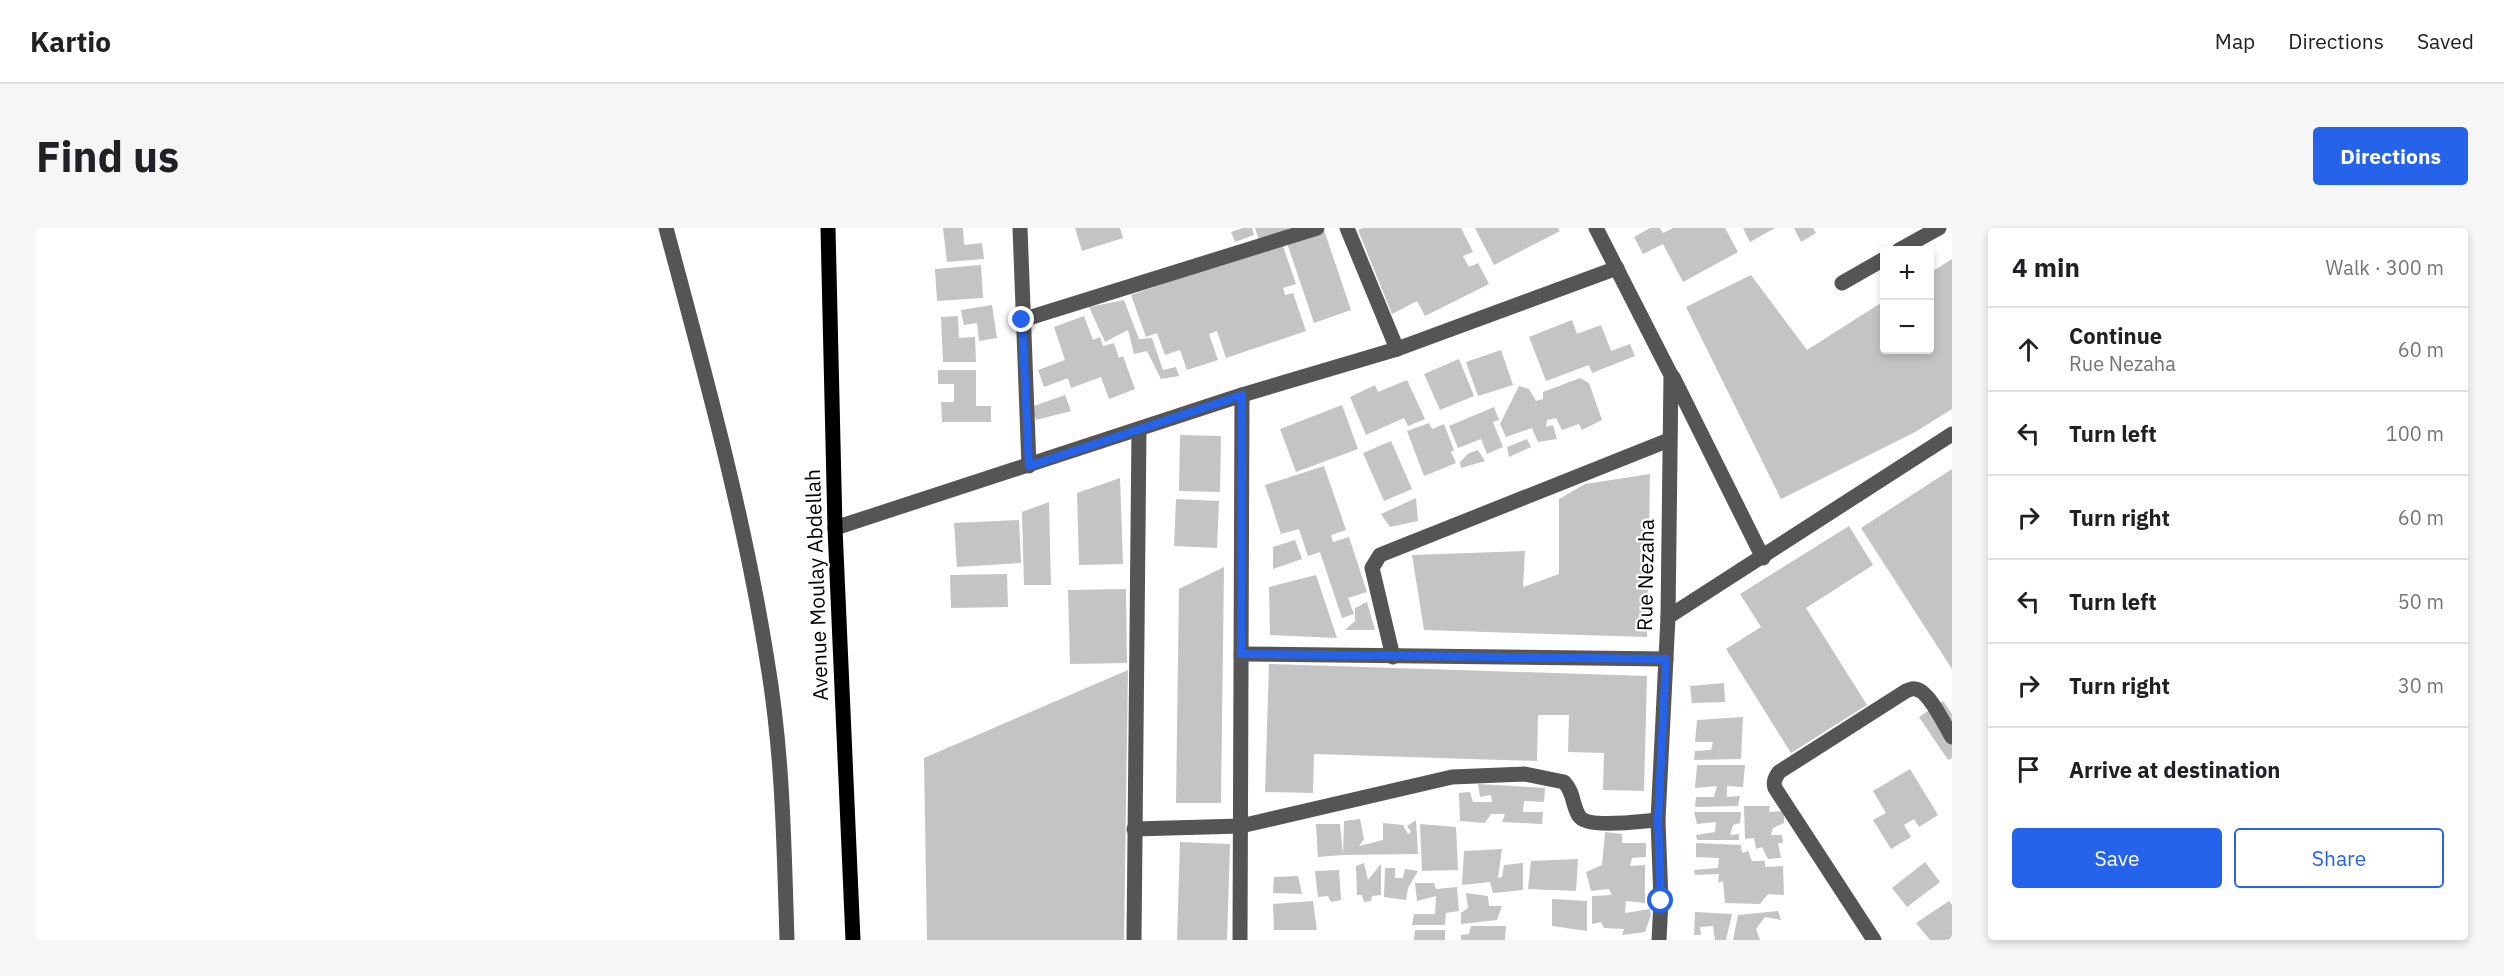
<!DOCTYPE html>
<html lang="en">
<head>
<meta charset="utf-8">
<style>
  :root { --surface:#fff; --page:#f6f6f6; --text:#202124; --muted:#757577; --line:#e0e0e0; --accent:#2563eb }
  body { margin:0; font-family:"IBM Plex Sans",sans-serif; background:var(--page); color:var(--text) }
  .controls { position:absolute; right:18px; top:18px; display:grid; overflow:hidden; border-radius:6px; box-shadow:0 3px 9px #0003 }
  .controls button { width:54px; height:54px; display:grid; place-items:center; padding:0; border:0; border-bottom:2px solid var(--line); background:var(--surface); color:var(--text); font:30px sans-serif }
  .stop { position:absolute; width:18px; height:18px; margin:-14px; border:4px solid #2563eb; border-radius:50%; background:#fff }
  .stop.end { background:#2563eb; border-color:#fff; box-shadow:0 2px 6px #0008 }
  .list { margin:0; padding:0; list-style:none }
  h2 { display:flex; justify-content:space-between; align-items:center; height:78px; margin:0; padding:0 24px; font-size:26px }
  h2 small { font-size:20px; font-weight:400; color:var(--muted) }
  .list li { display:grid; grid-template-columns:39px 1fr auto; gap:18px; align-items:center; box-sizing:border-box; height:84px; padding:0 24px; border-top:2px solid var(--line) }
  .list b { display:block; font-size:22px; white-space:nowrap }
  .list p { margin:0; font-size:20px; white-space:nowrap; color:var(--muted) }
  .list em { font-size:20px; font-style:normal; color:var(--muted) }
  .actions { display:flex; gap:12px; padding:18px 24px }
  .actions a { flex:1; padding:14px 0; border:2px solid var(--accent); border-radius:6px; text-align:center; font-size:21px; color:var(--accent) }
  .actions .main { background:var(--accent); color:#fff }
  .icon { flex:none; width:33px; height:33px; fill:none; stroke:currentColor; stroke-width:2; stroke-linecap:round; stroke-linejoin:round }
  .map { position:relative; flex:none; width:1916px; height:712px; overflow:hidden; border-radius:6px }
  header { display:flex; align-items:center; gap:36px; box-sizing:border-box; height:84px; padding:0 30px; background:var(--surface); border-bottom:2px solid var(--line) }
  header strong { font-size:28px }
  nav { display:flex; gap:33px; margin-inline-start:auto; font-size:21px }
  .intro { display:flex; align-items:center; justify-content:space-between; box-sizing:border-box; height:144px; padding:0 36px }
  h1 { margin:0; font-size:42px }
  .button { padding:15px 27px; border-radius:6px; background:var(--accent); color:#fff; font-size:21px; font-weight:700 }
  main { display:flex; gap:36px; padding:0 36px }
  aside { flex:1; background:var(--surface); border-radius:6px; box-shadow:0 3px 9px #0003 }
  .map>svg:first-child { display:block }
  .building { fill:#c4c4c4 }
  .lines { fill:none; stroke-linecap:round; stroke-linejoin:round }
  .minor { stroke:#555; stroke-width:15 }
  .major { stroke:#000; stroke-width:15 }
  .route { stroke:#2563eb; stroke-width:8 }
  .labels { text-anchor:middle; stroke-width:4.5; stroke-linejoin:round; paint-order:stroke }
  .street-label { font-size:21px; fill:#000; stroke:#fff }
</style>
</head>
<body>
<header>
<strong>Kartio</strong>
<nav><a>Map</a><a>Directions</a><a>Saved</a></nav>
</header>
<div class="intro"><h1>Find us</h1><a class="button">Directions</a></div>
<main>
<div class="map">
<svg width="1916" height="712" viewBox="0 0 1916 712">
  <rect width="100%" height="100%" fill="#fff"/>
  <g class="building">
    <path d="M907 0H927L928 17 946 15 948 31 911 34Z"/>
    <path d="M1039 0H1084L1087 10 1046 23Z"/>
    <path d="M1207 0H1216L1218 7 1199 14 1195 4Z"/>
    <path d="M1219 0H1255L1223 12Z"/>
    <path d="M1327 0H1425L1437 24 1427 28 1433 39 1442 35 1453 56 1389 88 1381 73 1356 86 1322 2Z"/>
    <path d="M1439 0H1522L1524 3 1458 37Z"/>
    <path d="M1614 0H1624L1627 5 1637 0H1689L1702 24 1647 54 1627 16 1607 26 1598 9Z"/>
    <path d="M1707 0H1739L1714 14Z"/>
    <path d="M1758 0H1777L1780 5 1765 14Z"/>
    <path d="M1288 2 1315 82 1278 95 1251 15Z"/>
    <path d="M1246 15 1260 56 1247 60 1249 67 1257 65 1270 103 1190 130 1181 103 1173 106 1182 132 1151 142 1144 122 1129 127 1121 105 1110 109 1095 67Z"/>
    <path d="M1916 31V181L1881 203 1745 271 1650 79 1715 47 1771 122 1848 73V122H1894V45Z"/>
    <path d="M945 37 947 70 901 73 899 41Z"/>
    <path d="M1088 72 1103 111 1116 110 1127 142 1140 139 1143 148 1125 151 1111 123 1098 126 1092 102 1069 114 1053 79Z"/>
    <path d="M956 77 961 110 943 113 941 95 928 97 925 82Z"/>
    <path d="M922 88 923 110 939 109 940 134H907L905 89Z"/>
    <path d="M1048 88 1057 112 1064 109 1067 118 1078 115 1083 130 1087 128 1099 161 1073 171 1065 149 1035 160 1032 150 1008 159 1002 142 1029 132 1018 99Z"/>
    <path d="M1536 92 1541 106 1565 97 1575 123 1594 116 1599 128 1556 145 1553 137 1510 153 1493 109Z"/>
    <path d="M1465 122 1477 157 1442 168 1430 134Z"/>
    <path d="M1423 131 1438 168 1404 182 1388 146Z"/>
    <path d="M902 142H940V178H955V194H906L905 174H918V156H902Z"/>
    <path d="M1544 150 1553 155 1566 192 1546 202 1543 196 1526 202 1520 190 1511 192 1510 199 1517 197 1521 211 1502 214 1496 200 1470 209 1464 196 1483 158 1493 161 1500 173 1507 171V164Z"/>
    <path d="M1371 152 1389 191 1372 198 1368 190 1330 207 1314 169 1339 157 1342 164Z"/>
    <path d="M1029 167 1035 183 1000 192 995 179Z"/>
    <path d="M1306 177 1322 221 1260 244 1244 201Z"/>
    <path d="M1458 179 1463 192 1457 194 1467 219 1451 226 1445 211 1422 220 1413 198Z"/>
    <path d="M1393 195 1396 201 1408 196 1418 222 1415 224 1420 235 1388 248 1371 203Z"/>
    <path d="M1144 207 1185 208 1184 264 1143 263Z"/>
    <path d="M1491 211 1495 219 1473 229 1471 219Z"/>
    <path d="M1355 213 1376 261 1348 273 1327 225Z"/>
    <path d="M1442 222 1449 233 1425 240 1424 234 1433 225Z"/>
    <path d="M1288 238 1310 302 1295 307 1297 314 1313 309 1331 364 1312 370 1318 386 1306 390 1284 324 1272 328 1263 301 1245 306 1229 257Z"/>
    <path d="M1916 241V441L1825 300Z"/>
    <path d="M1614 246 1611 409 1388 402 1376 327 1489 323 1487 359 1523 346V271L1549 256Z"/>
    <path d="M1084 250 1087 336 1043 337 1041 265Z"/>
    <path d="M1380 270 1382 293 1354 299 1345 286Z"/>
    <path d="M1140 271 1183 273 1181 320 1138 318Z"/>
    <path d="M1013 274 1015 357H988L986 284Z"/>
    <path d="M983 292 985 335 921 339 918 295Z"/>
    <path d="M1813 298 1837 337 1770 380 1831 477 1755 525 1690 421 1725 399 1704 366Z"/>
    <path d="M1259 312 1266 331 1237 341V319Z"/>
    <path d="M1188 339 1185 575H1140L1143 361Z"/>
    <path d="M971 346 972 379 915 380 914 347Z"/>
    <path d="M1280 347 1301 410 1234 407 1233 359Z"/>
    <path d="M1090 361 1091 435 1034 436 1032 362Z"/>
    <path d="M1331 374 1339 402H1309L1319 393V380Z"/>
    <path d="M1233 436 1611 448 1608 563 1567 562 1568 525 1532 524 1533 487H1502L1501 533 1278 526 1277 565 1229 564Z"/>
    <path d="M1092 442 1088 712H891L888 530Z"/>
    <path d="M1688 455 1689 474 1656 475 1654 458Z"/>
    <path d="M1907 473 1916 486V530L1912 532 1883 489Z"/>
    <path d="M1707 489 1705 531 1658 532 1659 523 1675 522 1677 514H1659L1661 492Z"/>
    <path d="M1661 537H1709L1707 559 1691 558V569L1704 568 1702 578 1659 579 1660 569H1678L1681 558 1659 560Z"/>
    <path d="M1874 541 1902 587 1883 599 1878 591 1868 597 1875 609 1855 621 1837 592 1850 585 1837 563Z"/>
    <path d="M1442 556 1509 560 1508 574 1488 573 1487 584H1507L1506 596 1466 594 1469 586H1455L1449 595 1424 593 1423 565 1434 564 1437 574H1456L1455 567 1444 569Z"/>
    <path d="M1708 578H1734L1733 584 1748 583V595L1737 600 1735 607H1746L1747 615H1742L1745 630 1732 631 1726 619 1720 621 1718 610 1709 611Z"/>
    <path d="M1658 584H1705L1704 595 1697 597 1694 607 1703 606V612H1661L1660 607 1679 604 1680 594 1661 596Z"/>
    <path d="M1324 591 1328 611 1323 618 1347 612V595L1367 597 1372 606 1375 604 1371 598 1380 592 1382 626 1307 627 1308 593Z"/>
    <path d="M1280 596H1304L1307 627 1282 629Z"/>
    <path d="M1384 596 1420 599 1422 642 1386 643Z"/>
    <path d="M1569 604 1586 606V615H1610V629L1596 630 1594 638 1609 637V675L1590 673 1589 685 1614 681 1615 687 1609 704 1586 707 1588 701 1568 700 1565 694 1556 696V668L1576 667 1573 661 1555 663 1550 644 1566 637Z"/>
    <path d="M1144 614 1194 616 1191 712H1141Z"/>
    <path d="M1660 615 1705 617 1706 625 1712 623 1716 633H1729V639L1747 638 1748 667 1732 666 1724 676 1689 675 1687 653 1682 655 1683 646 1659 647 1658 642 1682 640 1683 630 1660 629Z"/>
    <path d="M1466 621 1462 650 1466 649 1468 637 1487 635V662L1457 665 1454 654 1426 657 1428 623Z"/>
    <path d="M1542 631 1540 663 1492 661 1495 633Z"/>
    <path d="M1889 634 1904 654 1871 679 1856 660Z"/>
    <path d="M1328 635 1332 652 1345 636V667L1336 668 1335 673 1328 674 1326 667H1321L1320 638Z"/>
    <path d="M1349 640H1359V650H1367L1369 641 1382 643 1372 660 1370 672 1348 669Z"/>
    <path d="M1303 642 1305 672 1295 674 1292 668 1282 669 1279 643Z"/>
    <path d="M1262 648 1266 666 1237 665 1238 649Z"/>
    <path d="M1379 655H1398L1400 661 1421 659 1423 683 1410 685 1409 697H1376L1378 686H1399L1400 668 1381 673Z"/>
    <path d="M1430 665 1452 668 1453 678H1466L1461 692 1425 696V685L1432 680Z"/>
    <path d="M1516 671 1551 673V703L1516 698Z"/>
    <path d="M1277 673 1281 702H1238L1237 676Z"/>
    <path d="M1913 673 1916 677V712H1894L1880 695Z"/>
    <path d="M1742 683 1745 692 1729 689 1720 701 1724 712H1697L1702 687Z"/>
    <path d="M1659 684 1696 686 1690 712H1679L1677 698 1664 699 1665 707H1658Z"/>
    <path d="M1435 698H1470L1469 712H1425V707L1433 706Z"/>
    <path d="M1379 702H1409V712H1378Z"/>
  </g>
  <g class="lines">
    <g class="minor">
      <path d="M630 0C668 142 708 286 731 432 747 525 748 618 751 712"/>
      <path d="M984 0 993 238"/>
      <path d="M1311 0 1361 121"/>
      <path d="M1560 0 1635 147 1632 389 1622 592 1625 673 1623 712"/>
      <path d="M1863 22 1903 0"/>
      <path d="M1806 55 1848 31"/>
      <path d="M986 92 1281 0"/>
      <path d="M1637 149 1727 330"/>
      <path d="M799 300 1206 167 1361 121 1581 40"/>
      <path d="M1632 389 1916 206"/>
      <path d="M1205 426 1630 431"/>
      <path d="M1357 429 1336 340 1344 327 1633 212"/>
      <path d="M1098 601 1205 598 1416 549 1489 546 1528 554C1538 564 1536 577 1543 588 1551 601 1607 593 1622 592"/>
      <path d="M1098 712 1103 201"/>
      <path d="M1204 712 1206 167"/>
      <path d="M1838 712 1739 560C1737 554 1739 550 1743 544L1870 463C1873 462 1876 460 1879 461 1893 462 1909 498 1916 509"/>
    </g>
    <path class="major" d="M792 0 799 300 817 712"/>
  </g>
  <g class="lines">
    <path class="route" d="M986 92 993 238 1206 167 1205 426 1630 431 1622 592 1625 673"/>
  </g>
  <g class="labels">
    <g class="street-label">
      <text transform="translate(1610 347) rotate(-89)" y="7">Rue Nezaha</text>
      <text transform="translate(781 357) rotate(-92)" y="7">Avenue Moulay Abdellah</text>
    </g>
  </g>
</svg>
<div class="controls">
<button>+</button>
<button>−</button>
</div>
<div class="stop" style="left:1625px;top:673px"></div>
<div class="stop end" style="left:986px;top:92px"></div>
</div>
<aside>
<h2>4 min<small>Walk · 300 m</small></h2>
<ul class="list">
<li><svg class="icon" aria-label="ahead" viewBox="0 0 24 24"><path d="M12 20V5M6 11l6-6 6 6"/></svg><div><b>Continue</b><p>Rue Nezaha</p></div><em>60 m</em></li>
<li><svg class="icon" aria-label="left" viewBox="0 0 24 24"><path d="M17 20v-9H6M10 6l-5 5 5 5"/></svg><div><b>Turn left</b></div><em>100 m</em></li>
<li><svg class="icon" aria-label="right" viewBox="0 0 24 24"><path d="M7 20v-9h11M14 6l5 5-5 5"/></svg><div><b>Turn right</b></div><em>60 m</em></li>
<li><svg class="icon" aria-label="left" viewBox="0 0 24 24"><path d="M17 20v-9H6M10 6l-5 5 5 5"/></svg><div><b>Turn left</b></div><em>50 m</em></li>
<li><svg class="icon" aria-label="right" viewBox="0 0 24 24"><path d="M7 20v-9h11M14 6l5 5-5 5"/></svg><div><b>Turn right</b></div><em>30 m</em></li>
<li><svg class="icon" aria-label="arrive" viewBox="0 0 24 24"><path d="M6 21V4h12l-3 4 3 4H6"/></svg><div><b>Arrive at destination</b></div></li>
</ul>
<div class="actions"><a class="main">Save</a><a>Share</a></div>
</aside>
</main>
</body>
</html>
